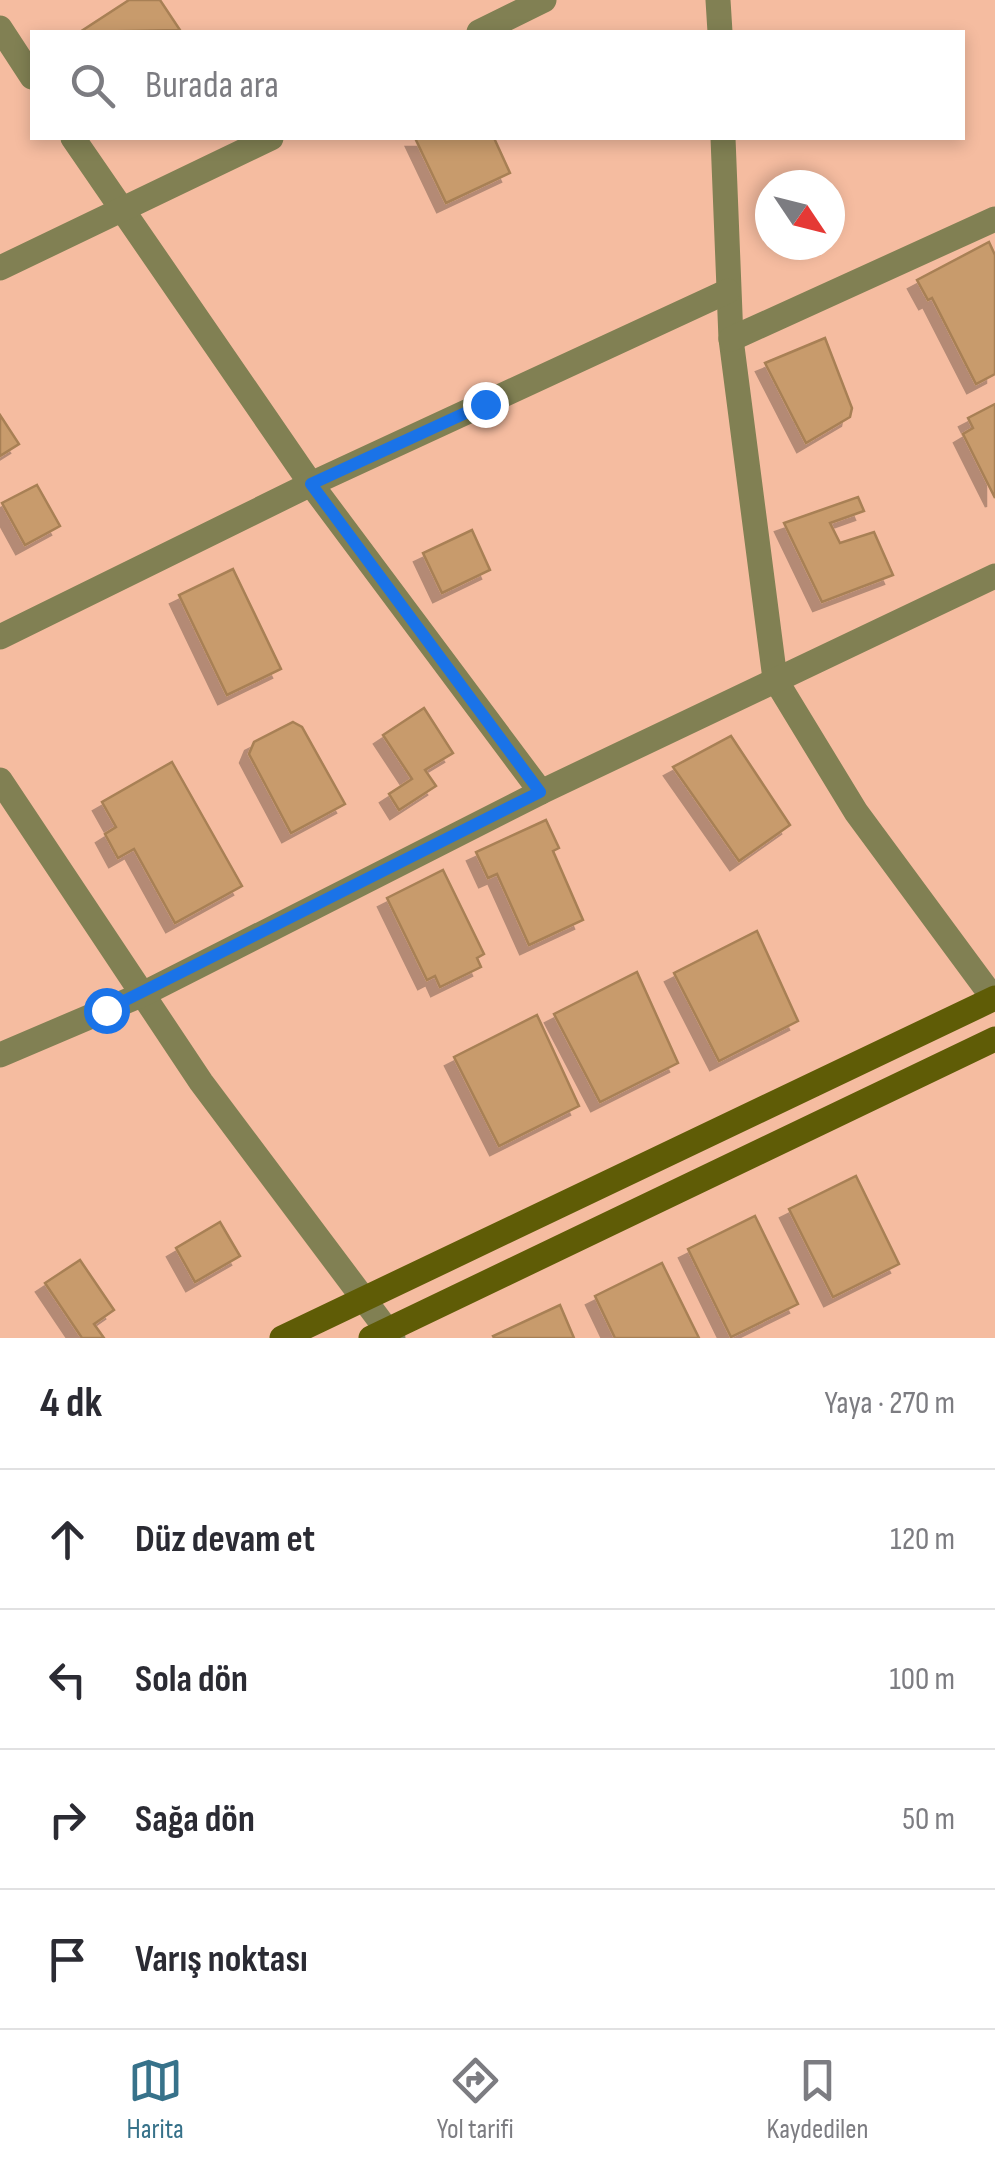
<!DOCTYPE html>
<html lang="tr">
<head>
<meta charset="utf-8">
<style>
  :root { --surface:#fff; --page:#f7f7f7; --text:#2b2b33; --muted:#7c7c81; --line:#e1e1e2; --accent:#37728a }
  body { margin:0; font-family:"Sofia Sans Condensed",sans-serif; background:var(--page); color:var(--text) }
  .compass { position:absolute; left:755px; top:170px; width:90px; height:90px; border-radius:50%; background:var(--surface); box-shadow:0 5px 15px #0003; rotate:125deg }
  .stop { position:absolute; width:30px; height:30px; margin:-22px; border:8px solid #1a73e8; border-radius:50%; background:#fff }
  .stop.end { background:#1a73e8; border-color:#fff; box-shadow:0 2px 10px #0008 }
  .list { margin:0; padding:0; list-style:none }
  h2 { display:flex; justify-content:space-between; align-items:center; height:130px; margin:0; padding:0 40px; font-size:42px }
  h2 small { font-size:32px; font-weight:400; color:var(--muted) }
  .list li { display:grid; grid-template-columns:65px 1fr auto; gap:30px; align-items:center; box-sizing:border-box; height:140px; padding:0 40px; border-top:2px solid var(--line) }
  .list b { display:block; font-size:38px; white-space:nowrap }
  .list em { font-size:32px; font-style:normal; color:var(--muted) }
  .icon { flex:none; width:55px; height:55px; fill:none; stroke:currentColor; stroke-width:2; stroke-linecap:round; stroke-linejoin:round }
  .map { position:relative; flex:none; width:995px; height:1338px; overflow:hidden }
  .search { position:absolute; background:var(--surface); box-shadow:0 5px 15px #0003; left:30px; right:30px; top:30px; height:110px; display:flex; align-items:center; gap:25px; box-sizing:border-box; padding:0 35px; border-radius:0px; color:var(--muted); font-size:38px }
  .sheet { height:690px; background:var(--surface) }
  nav { display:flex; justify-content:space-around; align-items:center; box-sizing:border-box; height:140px; border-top:2px solid var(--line); background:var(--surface); font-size:28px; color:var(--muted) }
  nav a { display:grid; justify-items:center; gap:5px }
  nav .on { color:var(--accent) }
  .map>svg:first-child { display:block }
  .building { fill:#c89b6c; stroke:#a88055; stroke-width:2.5; filter:url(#shadow) }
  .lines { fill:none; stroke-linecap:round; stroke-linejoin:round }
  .street { stroke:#818053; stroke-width:25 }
  .secondary { stroke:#5f5c06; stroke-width:25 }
  .route { stroke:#1a73e8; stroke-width:12 }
</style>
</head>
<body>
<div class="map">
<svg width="995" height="1338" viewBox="0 0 995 1338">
  <defs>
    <filter id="shadow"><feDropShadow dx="-9" dy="9" stdDeviation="0" flood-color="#0004"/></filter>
  </defs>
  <rect width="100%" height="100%" fill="#f5bca0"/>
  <g class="building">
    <path d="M129 0H160L180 30 80 32Z"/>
    <path d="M415 138H494L510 173 446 203Z"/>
    <path d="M989 242 995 255V374L976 384 932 298 928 300 917 280Z"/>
    <path d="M825 338 852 408 850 417 806 443 765 363Z"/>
    <path d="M995 404V498L963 434 973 428 968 418Z"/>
    <path d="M0 415 19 444 0 456Z"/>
    <path d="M37 485 60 526 25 545 2 503Z"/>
    <path d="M858 497 864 511 830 523 840 543 874 532 893 575 822 602 784 523Z"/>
    <path d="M472 530 490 570 442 593 423 553Z"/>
    <path d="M233 569 281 669 227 695 179 595Z"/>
    <path d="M424 708 453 753 425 770 436 786 399 810 389 794 412 779 383 735Z"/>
    <path d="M293 722 302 727 345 804 291 833 249 754 254 742Z"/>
    <path d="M731 736 790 825 739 861 673 767Z"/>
    <path d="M172 762 242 886 175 923 134 849 118 858 105 834 116 827 102 802Z"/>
    <path d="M546 820 559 848 553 851 583 920 529 945 497 874 488 878 476 852Z"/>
    <path d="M443 870 484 954 477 958 481 967 440 987 435 976 427 980 387 898Z"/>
    <path d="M757 931 798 1021 719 1061 674 973Z"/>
    <path d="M637 972 678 1063 600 1102 554 1014Z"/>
    <path d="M537 1015 579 1106 499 1146 454 1057Z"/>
    <path d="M856 1176 899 1264 833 1297 789 1209Z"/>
    <path d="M755 1216 798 1304 731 1337 688 1249Z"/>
    <path d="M220 1222 240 1256 195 1282 176 1248Z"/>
    <path d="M80 1260 114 1310 94 1324 104 1338H82L45 1283Z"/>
    <path d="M662 1263 699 1338H615L595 1296Z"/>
    <path d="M560 1305 574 1338H494L493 1336Z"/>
  </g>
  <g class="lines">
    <g class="street">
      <path d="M718 0 720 32"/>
      <path d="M0 28 32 77"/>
      <path d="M479 32 544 0"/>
      <path d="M73 138 311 484 541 792"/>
      <path d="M723 138 731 339 775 679 856 812 994 999"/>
      <path d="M0 268 271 138"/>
      <path d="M731 339 995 219"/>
      <path d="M0 637 311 484 728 291"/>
      <path d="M0 780 201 1082 393 1338"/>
      <path d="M0 1055 141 995 541 792 995 576"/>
    </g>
    <g class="secondary">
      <path d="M282 1338 995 998"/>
      <path d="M371 1338 995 1039"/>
    </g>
  </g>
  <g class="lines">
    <path class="route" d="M106 1010 540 792 311 484 485 404"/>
  </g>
</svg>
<svg class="compass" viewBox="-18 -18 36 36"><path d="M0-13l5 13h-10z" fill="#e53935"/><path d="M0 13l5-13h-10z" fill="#7c7c81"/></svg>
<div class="stop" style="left:106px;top:1010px"></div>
<div class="stop end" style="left:485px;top:404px"></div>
<div class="search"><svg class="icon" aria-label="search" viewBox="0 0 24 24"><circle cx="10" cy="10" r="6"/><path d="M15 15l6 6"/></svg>Burada ara</div>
</div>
<section class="sheet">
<h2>4 dk<small>Yaya · 270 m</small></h2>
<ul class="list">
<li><svg class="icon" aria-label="ahead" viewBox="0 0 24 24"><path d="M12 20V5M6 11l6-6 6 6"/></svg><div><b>Düz devam et</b></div><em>120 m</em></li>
<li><svg class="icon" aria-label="left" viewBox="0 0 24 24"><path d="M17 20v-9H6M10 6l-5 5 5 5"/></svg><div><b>Sola dön</b></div><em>100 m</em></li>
<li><svg class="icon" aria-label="right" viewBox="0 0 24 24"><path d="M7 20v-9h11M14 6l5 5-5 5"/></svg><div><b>Sağa dön</b></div><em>50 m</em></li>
<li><svg class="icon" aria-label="arrive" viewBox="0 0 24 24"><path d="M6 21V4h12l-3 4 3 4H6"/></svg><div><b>Varış noktası</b></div></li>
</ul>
</section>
<nav>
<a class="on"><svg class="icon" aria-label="map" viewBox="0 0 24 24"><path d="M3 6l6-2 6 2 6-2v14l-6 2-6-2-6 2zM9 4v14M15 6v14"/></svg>Harita</a>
<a><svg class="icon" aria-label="directions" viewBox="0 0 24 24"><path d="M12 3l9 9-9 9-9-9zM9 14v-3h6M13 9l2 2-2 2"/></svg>Yol tarifi</a>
<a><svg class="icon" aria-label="saved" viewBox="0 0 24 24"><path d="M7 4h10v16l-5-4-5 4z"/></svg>Kaydedilen</a>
</nav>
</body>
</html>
